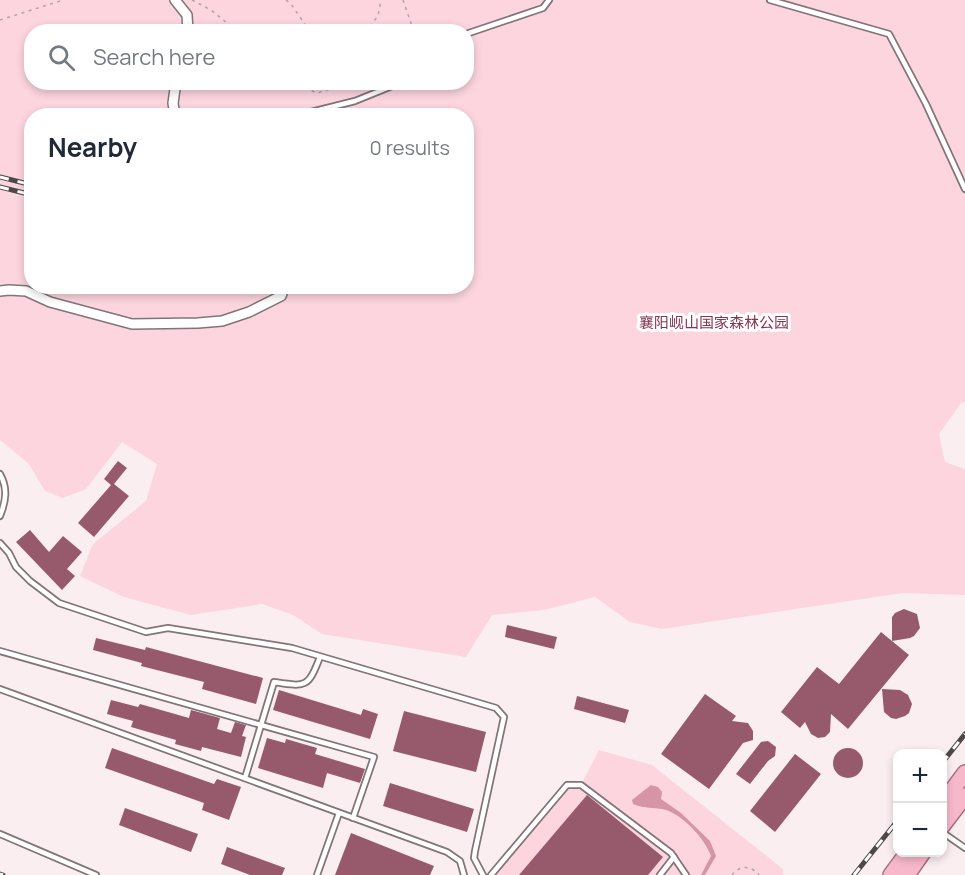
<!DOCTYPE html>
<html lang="en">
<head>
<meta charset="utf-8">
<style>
  :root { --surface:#fff; --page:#f2f2f3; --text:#1f2937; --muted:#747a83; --line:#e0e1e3 }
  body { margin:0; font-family:Manrope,"Noto Sans SC",sans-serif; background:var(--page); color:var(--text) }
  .controls { position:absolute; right:18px; bottom:18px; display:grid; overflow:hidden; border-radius:12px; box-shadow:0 3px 9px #0003 }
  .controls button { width:54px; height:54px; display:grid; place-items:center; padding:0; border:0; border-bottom:2px solid var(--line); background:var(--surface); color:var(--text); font:30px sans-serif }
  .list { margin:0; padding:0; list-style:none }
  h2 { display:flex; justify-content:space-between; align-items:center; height:78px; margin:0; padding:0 24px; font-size:26px }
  h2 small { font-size:20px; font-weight:400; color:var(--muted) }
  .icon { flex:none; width:33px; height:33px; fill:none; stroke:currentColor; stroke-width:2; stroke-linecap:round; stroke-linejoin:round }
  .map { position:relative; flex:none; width:965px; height:875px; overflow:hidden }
  .search { position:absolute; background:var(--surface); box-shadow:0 3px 9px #0003; left:24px; top:24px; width:450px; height:66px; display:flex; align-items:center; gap:15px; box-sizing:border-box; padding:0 21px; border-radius:24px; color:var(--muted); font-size:22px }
  .panel { position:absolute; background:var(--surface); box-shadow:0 3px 9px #0003; left:24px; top:108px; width:450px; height:186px; border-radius:24px }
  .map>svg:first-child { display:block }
  .green { fill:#fcd5df; fill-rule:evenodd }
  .water { fill:#d694a7 }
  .building { fill:#975a6d }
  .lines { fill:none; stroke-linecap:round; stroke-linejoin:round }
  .service-casing { stroke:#817578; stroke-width:8 }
  .minor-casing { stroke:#817578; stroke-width:12 }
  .trunk-casing { stroke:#a67080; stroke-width:18 }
  .path { stroke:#b0a5a8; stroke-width:1.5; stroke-dasharray:3 4.5; stroke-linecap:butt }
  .service { stroke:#fff; stroke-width:4.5 }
  .minor { stroke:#fff; stroke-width:9 }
  .trunk { stroke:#f8b8cb; stroke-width:15 }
  .rail-casing { stroke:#4f484a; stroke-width:5 }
  .rail { stroke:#fff; stroke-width:3; stroke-dasharray:9; stroke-linecap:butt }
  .labels { text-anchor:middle; stroke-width:6; stroke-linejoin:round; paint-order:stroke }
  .park-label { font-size:15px; fill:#853551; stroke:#fff }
</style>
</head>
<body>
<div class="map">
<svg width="965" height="875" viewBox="0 0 965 875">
  <rect width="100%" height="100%" fill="#fbeef1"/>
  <g class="green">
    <path d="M0 0H965V402L961 403 939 434 945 462 965 469V595L903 593 662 629 630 622 595 597 544 610 492 615 466 657 322 634 293 615 262 604 191 615 124 597 80 576 93 544 146 501 157 464 122 442 86 489 63 498 45 491 29 464 0 440ZM32 32H466V82H32ZM32 116H466V286H32Z"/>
    <path d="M599 750 652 765 783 869V875H491L567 785H581Z"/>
  </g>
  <path class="water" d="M651 785 658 787 662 792 661 799 681 813 710 841 716 856 705 875H701L711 856C705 839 684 816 666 810 655 807 644 809 633 804L632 800Z"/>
  <g class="building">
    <path d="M118 461 127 468 114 484 129 496 94 537 78 523 111 485 104 479Z"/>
    <path d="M30 530 49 552 63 536 82 552 67 569 75 576 62 590 16 542Z"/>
    <path d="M904 609 917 614 920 628 914 636 910 638 892 641V617L895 613Z"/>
    <path d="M507 625 557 637 554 649 505 637Z"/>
    <path d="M881 632 909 655 848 729 831 714 830 732 825 737 818 738 811 734 805 722 800 728 781 712 817 667 839 684Z"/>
    <path d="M96 638 145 650 146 647 263 678 256 704 202 689 204 682 141 666 142 663 93 650Z"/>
    <path d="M882 689 900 690 908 695 912 704 909 713 905 716 896 719 891 718 884 712Z"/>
    <path d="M279 690 361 715 363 709 378 714 370 739 273 710Z"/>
    <path d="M705 694 736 716 732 721 748 723 753 731V740L743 743 709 789 661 754Z"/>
    <path d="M577 696 629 710 625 723 574 709Z"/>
    <path d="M111 700 138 707 140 704 189 718 191 710 220 718 217 729 231 733 235 722 246 725 242 736 246 737 241 757 202 747 201 751 175 744 176 740 131 727 133 721 107 714Z"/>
    <path d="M404 711 486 732 476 772 393 751Z"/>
    <path d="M267 738 285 743 286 739 317 748 315 754 365 769 360 783 327 773 323 788 258 768Z"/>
    <path d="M768 741 776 747 775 756 768 761 750 784 736 774 761 742Z"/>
    <path d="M112 748 214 784 217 779 241 787 229 820 202 810 204 803 105 768Z"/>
    <circle cx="848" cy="763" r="15"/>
    <path d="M795 754 821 774 775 832 750 811Z"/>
    <path d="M390 783 474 809 467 832 383 806Z"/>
    <path d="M587 795 663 857 648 875H519Z"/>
    <path d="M125 808 198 834 191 852 119 825Z"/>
    <path d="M351 833 434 866 430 875H335Z"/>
    <path d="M227 847 285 868 282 875H250L221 864Z"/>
  </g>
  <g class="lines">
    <g class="service-casing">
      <g id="service">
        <path d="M770 0 889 34 926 104 965 189"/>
        <path d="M466 34 543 8 549 0"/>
        <path d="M295 116 355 101 402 82"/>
        <path d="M0 474C8 488 6 501 0 516"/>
        <path d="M0 543 9 553 16 567 30 581 59 603 146 632 168 628 292 648 496 708 504 717 475 851 474 858 483 875"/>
        <path d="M0 651 374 757 353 818"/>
        <path d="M0 689 447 852 460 861 464 875"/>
        <path d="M245 778 274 682C306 687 308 688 320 657"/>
        <path d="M942 832 965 848"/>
        <path d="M0 834 96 875"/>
        <path d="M317 875 339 813"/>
        <path d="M491 875 567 785H581L671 853 686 875"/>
        <path d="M660 875 674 857"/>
      </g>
    </g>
    <g class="minor-casing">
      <g id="minor">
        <path d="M175 0 187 15 188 32"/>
        <path d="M175 116 173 103 176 82"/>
        <path d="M0 291 9 290 26 291 50 302 132 324 198 323 222 321 249 312 281 296 285 286"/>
      </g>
    </g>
    <g class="trunk-casing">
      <g id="trunk">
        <path d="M942 804 965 773"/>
        <path d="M942 826 965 796"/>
        <path d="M891 875 908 852"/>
        <path d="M907 875 923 852"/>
      </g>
    </g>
    <g class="path">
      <path d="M192 0 211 10 238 32"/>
      <path d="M286 0 291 4 309 30 314 32"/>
      <path d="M403 0 414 32"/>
      <path d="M0 20 63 0"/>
      <path d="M365 32 378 16 381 0"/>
      <path d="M291 82 317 93 353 82"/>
      <path d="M732 875C740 865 751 865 759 875"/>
    </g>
    <use href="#service" class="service"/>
    <use href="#minor" class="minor"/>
    <use href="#trunk" class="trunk"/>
    <g class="rail-casing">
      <g id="rail">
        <path d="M0 177 32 185"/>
        <path d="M0 187 32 195"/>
        <path d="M942 763 965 734"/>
        <path d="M0 874 3 875"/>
        <path d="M854 875 898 820"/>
      </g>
    </g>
    <use href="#rail" class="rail"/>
  </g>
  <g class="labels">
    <g class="park-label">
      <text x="714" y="328">襄阳岘山国家森林公园</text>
    </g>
  </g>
</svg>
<div class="controls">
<button>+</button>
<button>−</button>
</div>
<div class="search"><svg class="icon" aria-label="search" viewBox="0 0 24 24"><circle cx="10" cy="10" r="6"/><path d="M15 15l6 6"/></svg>Search here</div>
<section class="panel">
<h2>Nearby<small>0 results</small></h2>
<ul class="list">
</ul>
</section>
</div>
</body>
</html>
